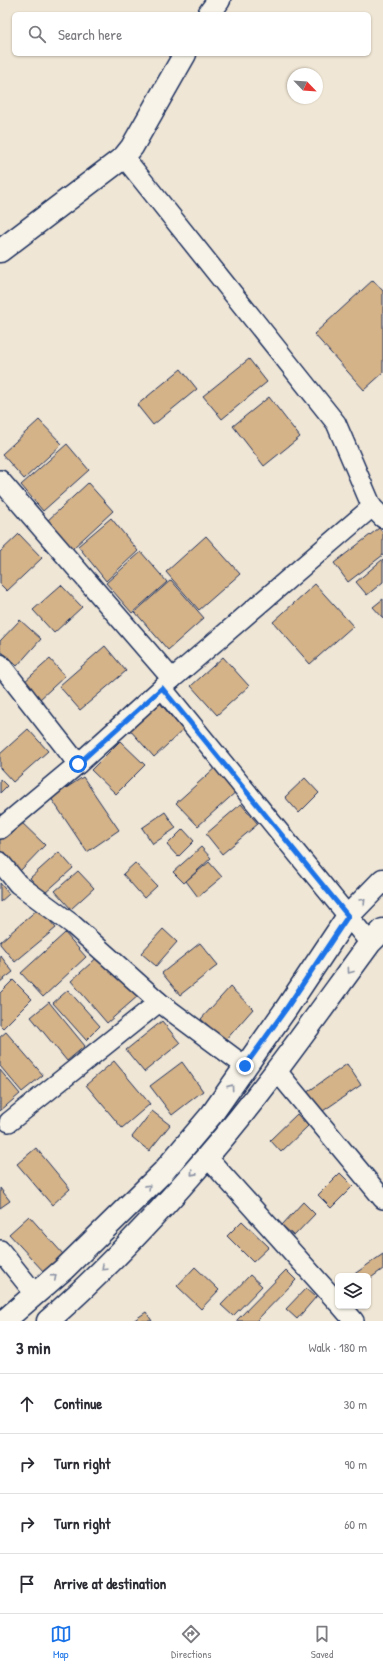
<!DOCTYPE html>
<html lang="en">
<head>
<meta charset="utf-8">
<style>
  :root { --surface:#fff; --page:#f2f2f3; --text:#2b2b33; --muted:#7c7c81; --line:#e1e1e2; --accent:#1a73e8 }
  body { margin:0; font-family:"Patrick Hand",sans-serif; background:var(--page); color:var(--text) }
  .controls { position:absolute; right:12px; bottom:12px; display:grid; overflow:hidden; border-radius:6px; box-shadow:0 1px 3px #0004 }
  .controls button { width:36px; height:36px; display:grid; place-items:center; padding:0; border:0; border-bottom:1px solid var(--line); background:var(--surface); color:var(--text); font:20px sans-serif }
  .compass { position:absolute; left:287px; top:68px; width:36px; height:36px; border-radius:50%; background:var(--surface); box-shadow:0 1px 3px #0004; rotate:115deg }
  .stop { position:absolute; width:12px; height:12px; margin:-9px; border:3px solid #1a73e8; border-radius:50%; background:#fff }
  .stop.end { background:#1a73e8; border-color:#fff; box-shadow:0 1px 4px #0008 }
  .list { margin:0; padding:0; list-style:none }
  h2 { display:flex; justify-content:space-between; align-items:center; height:52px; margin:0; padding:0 16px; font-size:17px }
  h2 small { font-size:13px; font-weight:400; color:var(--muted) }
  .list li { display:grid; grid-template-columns:26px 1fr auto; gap:12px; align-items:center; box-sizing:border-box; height:60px; padding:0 16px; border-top:1px solid var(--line) }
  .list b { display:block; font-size:15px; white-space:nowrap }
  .list em { font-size:13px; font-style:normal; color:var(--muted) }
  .icon { flex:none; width:22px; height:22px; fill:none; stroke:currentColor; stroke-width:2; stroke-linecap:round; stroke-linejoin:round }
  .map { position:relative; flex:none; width:383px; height:1321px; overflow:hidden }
  .search { position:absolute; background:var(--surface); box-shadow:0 1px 3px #0004; left:12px; right:12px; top:12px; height:44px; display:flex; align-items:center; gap:10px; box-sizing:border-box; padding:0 14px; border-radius:6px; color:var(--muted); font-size:15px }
  .sheet { height:292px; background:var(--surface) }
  nav { display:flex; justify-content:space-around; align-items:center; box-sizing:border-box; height:56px; border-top:1px solid var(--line); background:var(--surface); font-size:11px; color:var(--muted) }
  nav a { display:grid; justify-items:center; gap:2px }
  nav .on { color:var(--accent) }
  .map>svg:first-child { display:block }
  .building { fill:#d5b388; stroke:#1b2f5e }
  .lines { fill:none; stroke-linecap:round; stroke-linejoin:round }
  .street-casing { stroke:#1b2f5e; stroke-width:22 }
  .secondary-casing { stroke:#1b2f5e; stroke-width:25 }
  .primary-casing { stroke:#1b2f5e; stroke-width:25 }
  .street { stroke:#f7f3e8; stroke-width:19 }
  .secondary { stroke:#f7f3e8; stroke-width:22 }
  .primary { stroke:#f7f3e8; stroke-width:22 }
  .oneway { stroke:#8991a3 }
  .route { stroke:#1a73e8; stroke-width:5 }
</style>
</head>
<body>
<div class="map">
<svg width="383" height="1321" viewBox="0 0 383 1321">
  <rect width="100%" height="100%" fill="#f0e6d5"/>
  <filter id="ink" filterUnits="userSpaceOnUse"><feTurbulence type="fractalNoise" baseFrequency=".025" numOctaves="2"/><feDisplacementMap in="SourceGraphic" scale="8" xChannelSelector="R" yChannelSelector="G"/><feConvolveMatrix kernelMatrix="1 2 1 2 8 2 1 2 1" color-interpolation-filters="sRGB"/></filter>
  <g filter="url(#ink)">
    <g class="building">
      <path d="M373 280 383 291V373L364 390 314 334Z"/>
      <path d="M249 359 267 382 222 419 203 396Z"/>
      <path d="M181 369 197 389 153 425 137 405Z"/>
      <path d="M269 397 300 437 264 466 233 426Z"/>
      <path d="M39 420 62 444 24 479 2 454Z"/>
      <path d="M67 444 89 470 43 511 21 485Z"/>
      <path d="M88 483 113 511 72 549 47 521Z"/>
      <path d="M111 518 138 551 106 581 78 546Z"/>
      <path d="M379 528 383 533V555L348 582 334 563Z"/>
      <path d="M19 534 42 558 7 591 0 584V552Z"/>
      <path d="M206 536 240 574 199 610 166 572Z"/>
      <path d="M141 552 167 582 132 613 106 583Z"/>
      <path d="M383 559V582L367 595 356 582Z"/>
      <path d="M171 580 204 618 168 650 135 612Z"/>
      <path d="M315 584 353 626 310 664 273 622Z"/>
      <path d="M61 585 82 607 54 633 33 610Z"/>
      <path d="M383 599V618L373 607Z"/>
      <path d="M20 620 41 639 17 666 0 650V641Z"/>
      <path d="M105 646 126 671 80 710 59 686Z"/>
      <path d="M223 657 249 686 217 715 191 686Z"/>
      <path d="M50 659 65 676 39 700 24 682Z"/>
      <path d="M159 702 183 730 154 757 129 729Z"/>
      <path d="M28 729 48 751 13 782 0 768V754Z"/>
      <path d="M120 741 145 765 116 794 91 770Z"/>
      <path d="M217 766 238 790 198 826 176 803Z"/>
      <path d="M83 777 119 830 87 852 51 798Z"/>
      <path d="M305 778 319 793 299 813 285 797Z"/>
      <path d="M0 779 7 786 0 793Z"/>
      <path d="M241 804 258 824 222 854 206 834Z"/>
      <path d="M165 812 176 828 153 844 142 828Z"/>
      <path d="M18 819 45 845 19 872 0 854V838Z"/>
      <path d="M183 829 194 841 178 857 167 845Z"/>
      <path d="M201 847 211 858 184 883 173 872Z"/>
      <path d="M59 852 73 868 44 894 30 878Z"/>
      <path d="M209 862 222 877 198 897 186 881Z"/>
      <path d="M135 863 157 886 144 898 123 874Z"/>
      <path d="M78 871 94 888 71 909 55 891Z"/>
      <path d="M0 883 9 894 0 902Z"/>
      <path d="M39 908 56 928 15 962 0 944V942Z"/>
      <path d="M163 929 177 942 156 966 141 953Z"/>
      <path d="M65 933 86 957 43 997 21 973Z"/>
      <path d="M200 943 218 965 180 995 162 973Z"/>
      <path d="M101 954 138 996 107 1023 71 981Z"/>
      <path d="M0 955 13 972 0 982Z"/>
      <path d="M13 980 32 999 3 1028 0 1025V993Z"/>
      <path d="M230 987 253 1009 225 1041 201 1019Z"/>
      <path d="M68 990 100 1026 86 1040 53 1003Z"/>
      <path d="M49 1002 85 1046 67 1061 31 1017Z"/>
      <path d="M162 1021 180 1043 144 1072 126 1050Z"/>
      <path d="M6 1032 43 1075 22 1092 0 1066V1037Z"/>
      <path d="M114 1061 150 1104 122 1128 86 1085Z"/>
      <path d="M182 1062 203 1091 172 1115 150 1086Z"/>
      <path d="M347 1064 361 1085 320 1113 306 1093Z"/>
      <path d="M0 1070 20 1094 0 1111Z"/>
      <path d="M152 1111 170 1125 149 1151 132 1137Z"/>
      <path d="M297 1114 308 1126 281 1152 270 1140Z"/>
      <path d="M36 1148 70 1189 52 1205 17 1164Z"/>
      <path d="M340 1173 353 1186 331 1208 318 1195Z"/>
      <path d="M0 1188 10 1201 0 1208Z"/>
      <path d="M303 1202 315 1214 294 1236 282 1225Z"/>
      <path d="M29 1216 63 1254 44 1272 9 1234Z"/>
      <path d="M242 1221 269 1247 253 1262 227 1236Z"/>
      <path d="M383 1254V1269L368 1280V1276L353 1275Z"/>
      <path d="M195 1267 219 1290 201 1309 177 1286Z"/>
      <path d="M286 1270 296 1280 256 1321H236Z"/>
      <path d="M250 1275 262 1286 233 1316 221 1305Z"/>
      <path d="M306 1288 316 1297 297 1319 286 1309Z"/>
      <path d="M146 1312 152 1321H133Z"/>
    </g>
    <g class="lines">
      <g class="street-casing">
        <g id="street">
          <path d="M124 157 336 423 372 507"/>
          <path d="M0 480 172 679 162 688 370 943"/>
          <path d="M0 664 78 764"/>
          <path d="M172 679 372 507 383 518"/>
          <path d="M0 829 78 764 162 688"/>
          <path d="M0 862 18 884 72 924 159 1002 245 1066"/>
          <path d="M276 1070 383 1199"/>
          <path d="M9 1122 159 1002"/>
          <path d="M207 1157 338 1303"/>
          <path d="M0 1250 35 1294"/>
          <path d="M341 1306 354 1321"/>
        </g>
      </g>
      <g class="secondary-casing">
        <g id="secondary">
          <path d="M209 14 219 0"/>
          <path d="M0 251 124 157 132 147 185 54"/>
        </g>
      </g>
      <g class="primary-casing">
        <g id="primary">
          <path d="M4 1321 64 1269 163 1172 212 1114 286 1009 348 916 383 880"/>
          <path d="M48 1321C105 1271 157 1215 206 1158 265 1090 317 1015 370 943L383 930"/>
        </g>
      </g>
      <use href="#street" class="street"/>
      <use href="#secondary" class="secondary"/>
      <use href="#primary" class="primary"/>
    </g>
    <defs><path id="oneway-chevron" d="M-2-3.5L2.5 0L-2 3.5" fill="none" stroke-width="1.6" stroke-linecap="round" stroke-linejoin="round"/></defs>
    <g class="oneway">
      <use href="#oneway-chevron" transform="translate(363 901) rotate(-46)"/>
      <use href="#oneway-chevron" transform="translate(350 971) rotate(126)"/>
      <use href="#oneway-chevron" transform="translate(231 1087) rotate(-55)"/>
      <use href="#oneway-chevron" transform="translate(193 1173) rotate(132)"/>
      <use href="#oneway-chevron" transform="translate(148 1187) rotate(-44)"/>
      <use href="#oneway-chevron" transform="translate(104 1268) rotate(136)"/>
      <use href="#oneway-chevron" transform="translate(54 1277) rotate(-41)"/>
    </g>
  </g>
  <g class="lines" filter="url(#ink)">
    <path class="route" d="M78 764 162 688 348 916 286 1009 245 1066"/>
  </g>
</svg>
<div class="controls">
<button><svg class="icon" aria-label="layers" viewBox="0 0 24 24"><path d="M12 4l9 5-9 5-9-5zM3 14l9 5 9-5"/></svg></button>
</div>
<svg class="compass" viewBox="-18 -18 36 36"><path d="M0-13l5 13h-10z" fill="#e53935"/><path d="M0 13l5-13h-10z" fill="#7c7c81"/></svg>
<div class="stop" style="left:78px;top:764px"></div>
<div class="stop end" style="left:245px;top:1066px"></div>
<div class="search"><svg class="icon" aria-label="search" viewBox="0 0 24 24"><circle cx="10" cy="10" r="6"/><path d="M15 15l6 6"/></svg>Search here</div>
</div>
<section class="sheet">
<h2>3 min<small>Walk · 180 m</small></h2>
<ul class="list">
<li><svg class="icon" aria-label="ahead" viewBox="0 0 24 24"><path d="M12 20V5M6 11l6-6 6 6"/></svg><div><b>Continue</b></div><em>30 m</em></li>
<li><svg class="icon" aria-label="right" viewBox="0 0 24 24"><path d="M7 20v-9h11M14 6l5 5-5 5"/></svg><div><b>Turn right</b></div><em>90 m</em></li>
<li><svg class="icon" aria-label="right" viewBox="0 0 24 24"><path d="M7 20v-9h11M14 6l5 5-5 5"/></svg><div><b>Turn right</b></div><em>60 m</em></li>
<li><svg class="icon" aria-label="arrive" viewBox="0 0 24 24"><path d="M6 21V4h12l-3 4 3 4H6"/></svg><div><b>Arrive at destination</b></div></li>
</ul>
</section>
<nav>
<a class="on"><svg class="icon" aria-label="map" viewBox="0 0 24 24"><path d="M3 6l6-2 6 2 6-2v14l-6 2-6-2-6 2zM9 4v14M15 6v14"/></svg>Map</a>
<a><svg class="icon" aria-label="directions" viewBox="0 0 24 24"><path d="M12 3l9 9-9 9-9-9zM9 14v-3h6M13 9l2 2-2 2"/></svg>Directions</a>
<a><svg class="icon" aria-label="saved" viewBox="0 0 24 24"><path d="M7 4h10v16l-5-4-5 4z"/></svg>Saved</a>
</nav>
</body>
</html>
